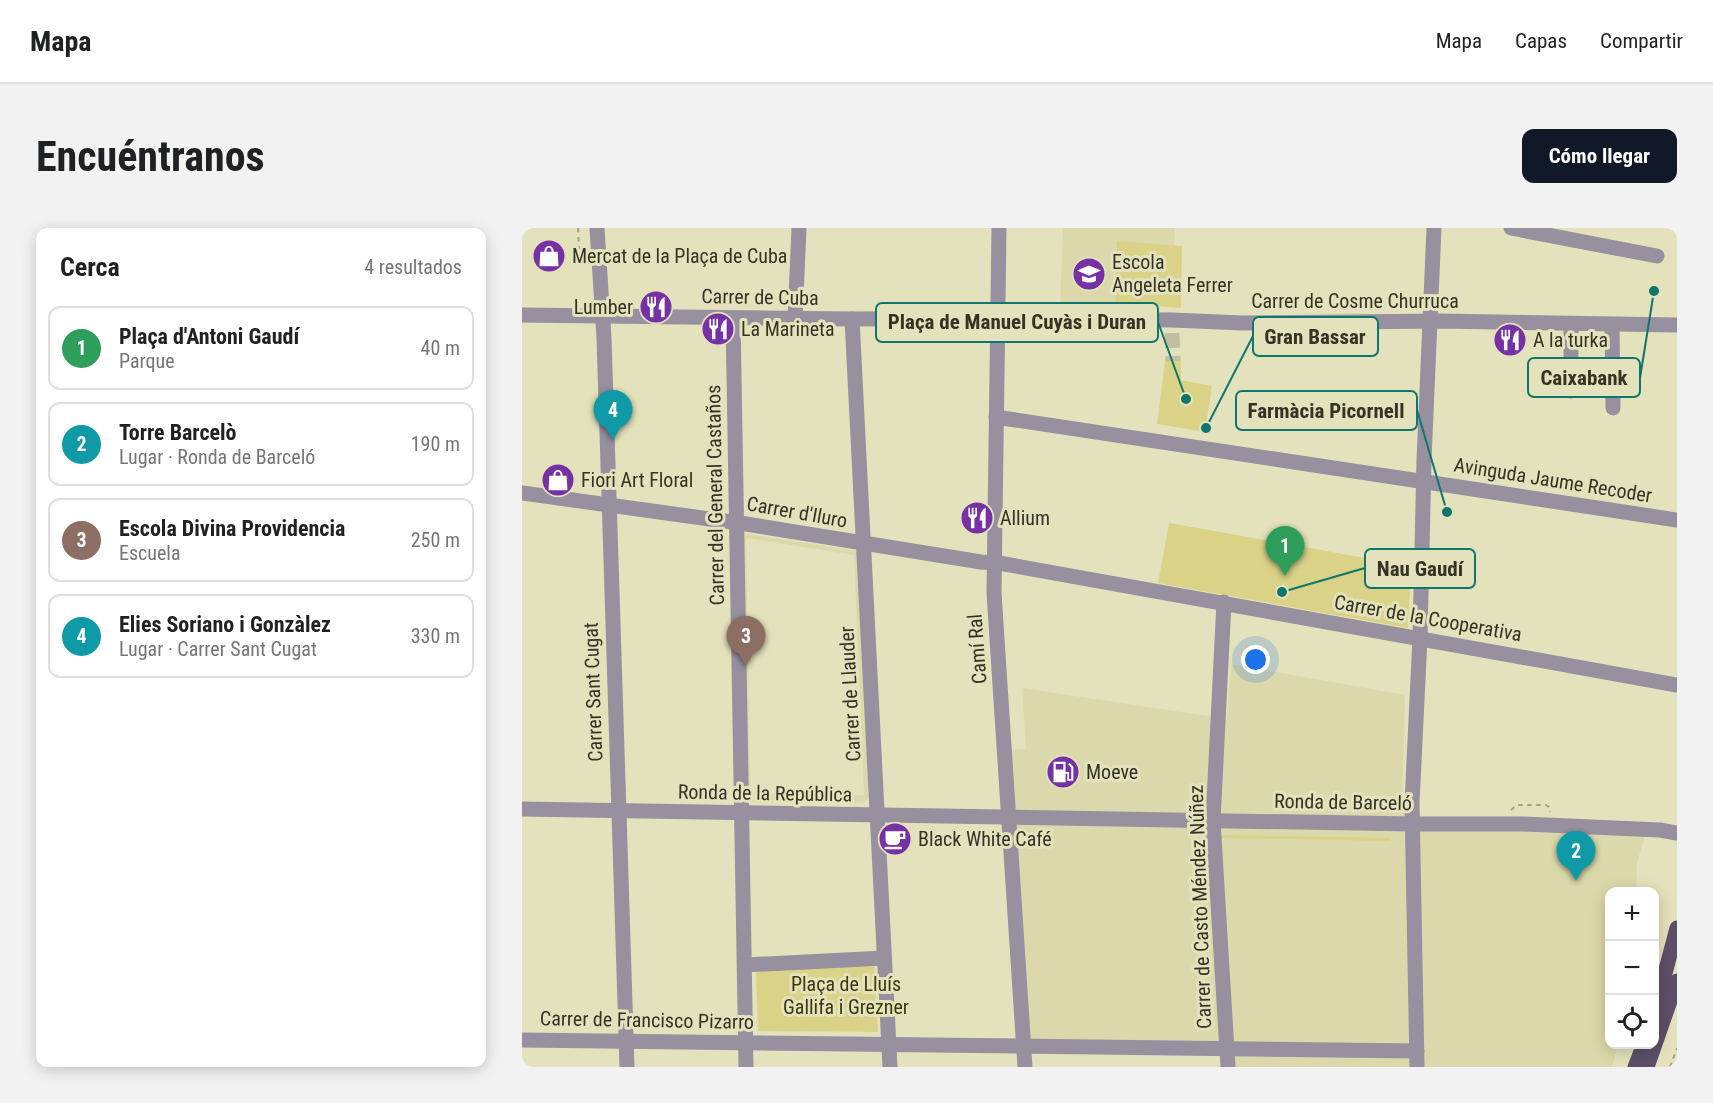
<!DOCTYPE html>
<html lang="es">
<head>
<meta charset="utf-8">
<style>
  :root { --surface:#fff; --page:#f2f2f2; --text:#202124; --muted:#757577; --line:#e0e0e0; --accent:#111827 }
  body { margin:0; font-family:"Roboto Condensed",sans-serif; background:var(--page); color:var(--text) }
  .controls { position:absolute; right:18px; bottom:18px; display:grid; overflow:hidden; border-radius:12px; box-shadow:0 3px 15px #0003 }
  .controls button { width:54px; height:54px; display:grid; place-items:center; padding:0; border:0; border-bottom:2px solid var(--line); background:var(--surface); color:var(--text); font:30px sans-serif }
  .you { position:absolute; left:734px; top:432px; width:21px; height:21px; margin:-15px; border:4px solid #fff; border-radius:50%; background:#1a73e8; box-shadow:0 0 0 9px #1a73e833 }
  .badge { display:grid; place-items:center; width:39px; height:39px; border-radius:50%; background:var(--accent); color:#fff; font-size:20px; font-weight:700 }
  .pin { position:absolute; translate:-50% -50px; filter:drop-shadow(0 2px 3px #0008) }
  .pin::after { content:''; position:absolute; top:32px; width:21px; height:18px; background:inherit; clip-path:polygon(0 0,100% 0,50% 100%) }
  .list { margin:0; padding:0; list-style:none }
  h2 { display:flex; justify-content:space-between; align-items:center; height:78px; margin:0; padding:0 24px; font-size:26px }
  h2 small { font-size:20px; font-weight:400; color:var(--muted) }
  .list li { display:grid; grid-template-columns:39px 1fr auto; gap:18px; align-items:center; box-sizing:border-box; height:84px; margin:0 12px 12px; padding:0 12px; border:2px solid var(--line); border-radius:12px }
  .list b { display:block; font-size:22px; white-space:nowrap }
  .list p { margin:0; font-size:20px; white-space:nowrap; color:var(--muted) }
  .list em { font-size:20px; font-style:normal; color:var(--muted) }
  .icon { flex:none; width:33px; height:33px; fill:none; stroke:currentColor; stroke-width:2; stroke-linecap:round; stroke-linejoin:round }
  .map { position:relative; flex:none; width:1155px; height:839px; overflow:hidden; border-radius:12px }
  header { display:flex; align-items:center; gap:36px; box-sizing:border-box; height:84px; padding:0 30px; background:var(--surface); border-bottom:2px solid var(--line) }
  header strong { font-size:28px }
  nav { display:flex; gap:33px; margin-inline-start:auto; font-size:21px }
  .intro { display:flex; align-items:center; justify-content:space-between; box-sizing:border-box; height:144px; padding:0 36px }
  h1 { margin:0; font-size:42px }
  .button { padding:15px 27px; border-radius:12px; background:var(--accent); color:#fff; font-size:21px; font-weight:700 }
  main { display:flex; gap:36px; padding:0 36px }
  aside { flex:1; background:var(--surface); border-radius:12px; box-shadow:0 3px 15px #0003 }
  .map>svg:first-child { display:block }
  .built { fill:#dbd8ab; fill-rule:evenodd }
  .green { fill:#dad387 }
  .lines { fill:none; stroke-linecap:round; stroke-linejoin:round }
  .minor-tunnel { stroke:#c1bf9e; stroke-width:15; stroke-dasharray:15 8; stroke-linecap:butt }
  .path { stroke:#a4a385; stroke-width:2; stroke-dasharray:4.5 4.5; stroke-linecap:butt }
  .minor { stroke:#97909e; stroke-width:15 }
  .major { stroke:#5c5068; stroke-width:15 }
  .labels { text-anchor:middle; stroke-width:6; stroke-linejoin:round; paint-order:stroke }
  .poi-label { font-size:20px; fill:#343324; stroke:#e4e2bc; text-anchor:start }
  .street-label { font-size:20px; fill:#343324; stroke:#e4e2bc }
  .park-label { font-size:20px; fill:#3c380e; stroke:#e4e2bc }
  .leader { fill:none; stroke:#0f766e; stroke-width:2 }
  .callout-dot { fill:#0f766e; stroke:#e4e2bc; stroke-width:2 }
  .callout { fill:#e4e2bc; stroke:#0f766e; stroke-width:2 }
  .callout-label { font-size:21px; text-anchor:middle; font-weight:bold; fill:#343324 }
</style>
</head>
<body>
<header>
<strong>Mapa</strong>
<nav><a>Mapa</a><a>Capas</a><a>Compartir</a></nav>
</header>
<div class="intro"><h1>Encuéntranos</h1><a class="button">Cómo llegar</a></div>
<main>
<aside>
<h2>Cerca<small>4 resultados</small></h2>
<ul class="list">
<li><span class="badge" style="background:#2e9e5b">1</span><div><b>Plaça d'Antoni Gaudí</b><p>Parque</p></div><em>40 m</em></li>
<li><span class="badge" style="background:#0f9aa8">2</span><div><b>Torre Barcelò</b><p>Lugar · Ronda de Barceló</p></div><em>190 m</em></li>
<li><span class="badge" style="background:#8d6e63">3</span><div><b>Escola Divina Providencia</b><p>Escuela</p></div><em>250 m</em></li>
<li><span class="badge" style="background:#0f9aa8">4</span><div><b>Elies Soriano i Gonzàlez</b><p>Lugar · Carrer Sant Cugat</p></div><em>330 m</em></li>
</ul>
</aside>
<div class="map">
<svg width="1155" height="839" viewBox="0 0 1155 839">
  <rect width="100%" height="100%" fill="#e4e2bc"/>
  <g class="built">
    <path d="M541 0H653L652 18 595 13 593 75 569 74 567 81 538 80Z"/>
    <path d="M220 305 335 323 347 568 342 575H233L226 571ZM224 310 332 327 342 567 228 565Z"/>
    <path d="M709 436 883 467 880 577 890 596 1125 601 1115 635 1114 663 1088 664V816L1096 817 1090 839H706L705 820 502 818 482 522 504 521 500 460 705 491Z"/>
  </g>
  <g class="green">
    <path d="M595 13 660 18 659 80 593 75Z"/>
    <path d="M643 133H659V152L690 158 683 204 635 196Z"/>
    <path d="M647 295 889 338 886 400 636 355Z"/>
    <path d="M702 607 868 610V613L699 610Z"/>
    <path d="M352 737 356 804 236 803 234 744Z"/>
  </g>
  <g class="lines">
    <path class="minor-tunnel" d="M650 105 651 133"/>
    <g class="path">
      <path d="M56 0 57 21 63 24"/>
      <path d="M989 582 995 577H1024L1027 579 1028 584"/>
      <path d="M1148 839 1155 820"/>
    </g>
    <g class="minor">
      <path d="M75 0 82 110 105 839"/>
      <path d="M477 0 472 365 503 839"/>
      <path d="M989 0 1135 28"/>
      <path d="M0 87 330 91 475 90 650 92 720 95 919 93 1155 97"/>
      <path d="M211 90 224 839"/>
      <path d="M273 91 277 0"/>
      <path d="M330 91 368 839"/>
      <path d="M1049 96V163"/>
      <path d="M1090 97 1091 180"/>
      <path d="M474 189 1155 292"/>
      <path d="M0 265 224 296 459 334 477 335 1155 457"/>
      <path d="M702 374 691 593 706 839"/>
      <path d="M0 581 890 596H1001L1138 602 1155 605"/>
      <path d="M223 737 362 730"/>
      <path d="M0 812 895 823"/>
      <path d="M895 839 890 575 898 410 902 232 912 0"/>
    </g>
    <g class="major">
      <path d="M1132 787 1155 700"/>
      <path d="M1113 839 1122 816"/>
      <path d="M1125 839 1155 753"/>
    </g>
  </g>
  <defs>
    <g id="shop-disc" transform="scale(1.725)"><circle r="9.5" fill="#7631a5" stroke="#e4e2bc"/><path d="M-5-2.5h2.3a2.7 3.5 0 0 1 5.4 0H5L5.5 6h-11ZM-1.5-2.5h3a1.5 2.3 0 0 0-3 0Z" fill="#fff"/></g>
    <g id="school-disc" transform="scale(1.725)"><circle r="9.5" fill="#7631a5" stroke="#e4e2bc"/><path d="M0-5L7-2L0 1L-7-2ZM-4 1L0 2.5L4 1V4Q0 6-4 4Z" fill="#fff"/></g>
    <g id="restaurant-disc" transform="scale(1.725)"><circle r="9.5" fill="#7631a5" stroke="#e4e2bc"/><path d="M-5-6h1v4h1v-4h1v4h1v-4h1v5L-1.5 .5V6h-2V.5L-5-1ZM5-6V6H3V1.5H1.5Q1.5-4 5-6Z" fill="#fff"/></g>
    <g id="fuel-disc" transform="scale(1.725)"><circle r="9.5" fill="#7631a5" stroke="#e4e2bc"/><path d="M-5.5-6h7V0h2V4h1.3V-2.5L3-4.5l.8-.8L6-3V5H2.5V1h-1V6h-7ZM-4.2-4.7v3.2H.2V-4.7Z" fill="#fff"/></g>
    <g id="cafe-disc" transform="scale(1.725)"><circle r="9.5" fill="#7631a5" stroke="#e4e2bc"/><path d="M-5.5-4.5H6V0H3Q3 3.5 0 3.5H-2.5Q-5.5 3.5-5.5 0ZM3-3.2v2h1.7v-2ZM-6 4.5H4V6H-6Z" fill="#fff"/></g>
  </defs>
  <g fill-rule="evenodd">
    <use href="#shop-disc" x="27" y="28"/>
    <use href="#school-disc" x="567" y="46"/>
    <use href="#restaurant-disc" x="134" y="79"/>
    <use href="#restaurant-disc" x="196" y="101"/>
    <use href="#restaurant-disc" x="988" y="112"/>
    <use href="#shop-disc" x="36" y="252"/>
    <use href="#restaurant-disc" x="455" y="290"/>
    <use href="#fuel-disc" x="541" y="544"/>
    <use href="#cafe-disc" x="373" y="611"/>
  </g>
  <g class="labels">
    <g class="poi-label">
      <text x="50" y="35">Mercat de la Plaça de Cuba</text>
      <text x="590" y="41">Escola<tspan x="590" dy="23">Angeleta Ferrer</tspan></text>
      <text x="111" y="86" text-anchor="end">Lumber</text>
      <text x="219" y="108">La Marineta</text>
      <text x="1011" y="119">A la turka</text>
      <text x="59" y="259">Fiori Art Floral</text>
      <text x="478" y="297">Allium</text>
      <text x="564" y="551">Moeve</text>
      <text x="396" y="618">Black White Café</text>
    </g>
    <g class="street-label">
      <text transform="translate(238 69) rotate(1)" y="7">Carrer de Cuba</text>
      <text x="833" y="80">Carrer de Cosme Churruca</text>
      <text transform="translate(1031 252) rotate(9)" y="7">Avinguda Jaume Recoder</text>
      <text transform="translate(193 267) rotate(-91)" y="7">Carrer del General Castaños</text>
      <text transform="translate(275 284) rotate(10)" y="7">Carrer d'Iluro</text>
      <text transform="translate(906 390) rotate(10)" y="7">Carrer de la Cooperativa</text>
      <text transform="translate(455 421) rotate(-94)" y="7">Camí Ral</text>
      <text transform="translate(71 464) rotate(-92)" y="7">Carrer Sant Cugat</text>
      <text transform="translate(328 466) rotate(-93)" y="7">Carrer de Llauder</text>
      <text transform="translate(243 565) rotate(1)" y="7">Ronda de la República</text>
      <text transform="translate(821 574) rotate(1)" y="7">Ronda de Barceló</text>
      <text transform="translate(678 679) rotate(-92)" y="7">Carrer de Casto Méndez Núñez</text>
      <text transform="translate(125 792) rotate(1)" y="7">Carrer de Francisco Pizarro</text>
    </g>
    <g class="park-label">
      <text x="324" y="763">Plaça de Lluís<tspan x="324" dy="23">Gallifa i Grezner</tspan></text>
    </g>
  </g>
  <path class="leader" d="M664 171L636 94M684 200L731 108M1132 63L1118 150M925 284L895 182M760 364L843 340"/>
  <g class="callout-dot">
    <circle cx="664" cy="171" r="6"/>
    <circle cx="684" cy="200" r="6"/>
    <circle cx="1132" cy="63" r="6"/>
    <circle cx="925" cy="284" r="6"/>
    <circle cx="760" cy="364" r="6"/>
  </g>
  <g class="callout">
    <rect x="354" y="75" width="282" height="39" rx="6"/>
    <rect x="731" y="89" width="125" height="39" rx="6"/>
    <rect x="1006" y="130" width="112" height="39" rx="6"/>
    <rect x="714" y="163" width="181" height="39" rx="6"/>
    <rect x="843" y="321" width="110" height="39" rx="6"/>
  </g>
  <g class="callout-label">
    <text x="495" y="101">Plaça de Manuel Cuyàs i Duran</text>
    <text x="793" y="116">Gran Bassar</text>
    <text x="1062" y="157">Caixabank</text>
    <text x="804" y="190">Farmàcia Picornell</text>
    <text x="898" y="348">Nau Gaudí</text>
  </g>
</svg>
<div class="controls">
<button>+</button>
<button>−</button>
<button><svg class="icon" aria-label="locate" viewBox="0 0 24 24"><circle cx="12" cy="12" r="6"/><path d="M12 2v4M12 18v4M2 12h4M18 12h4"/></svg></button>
</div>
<div class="you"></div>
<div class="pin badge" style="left:763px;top:348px;background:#2e9e5b">1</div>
<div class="pin badge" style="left:1054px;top:653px;background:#0f9aa8">2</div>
<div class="pin badge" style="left:224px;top:438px;background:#8d6e63">3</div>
<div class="pin badge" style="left:91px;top:212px;background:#0f9aa8">4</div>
</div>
</main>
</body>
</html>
